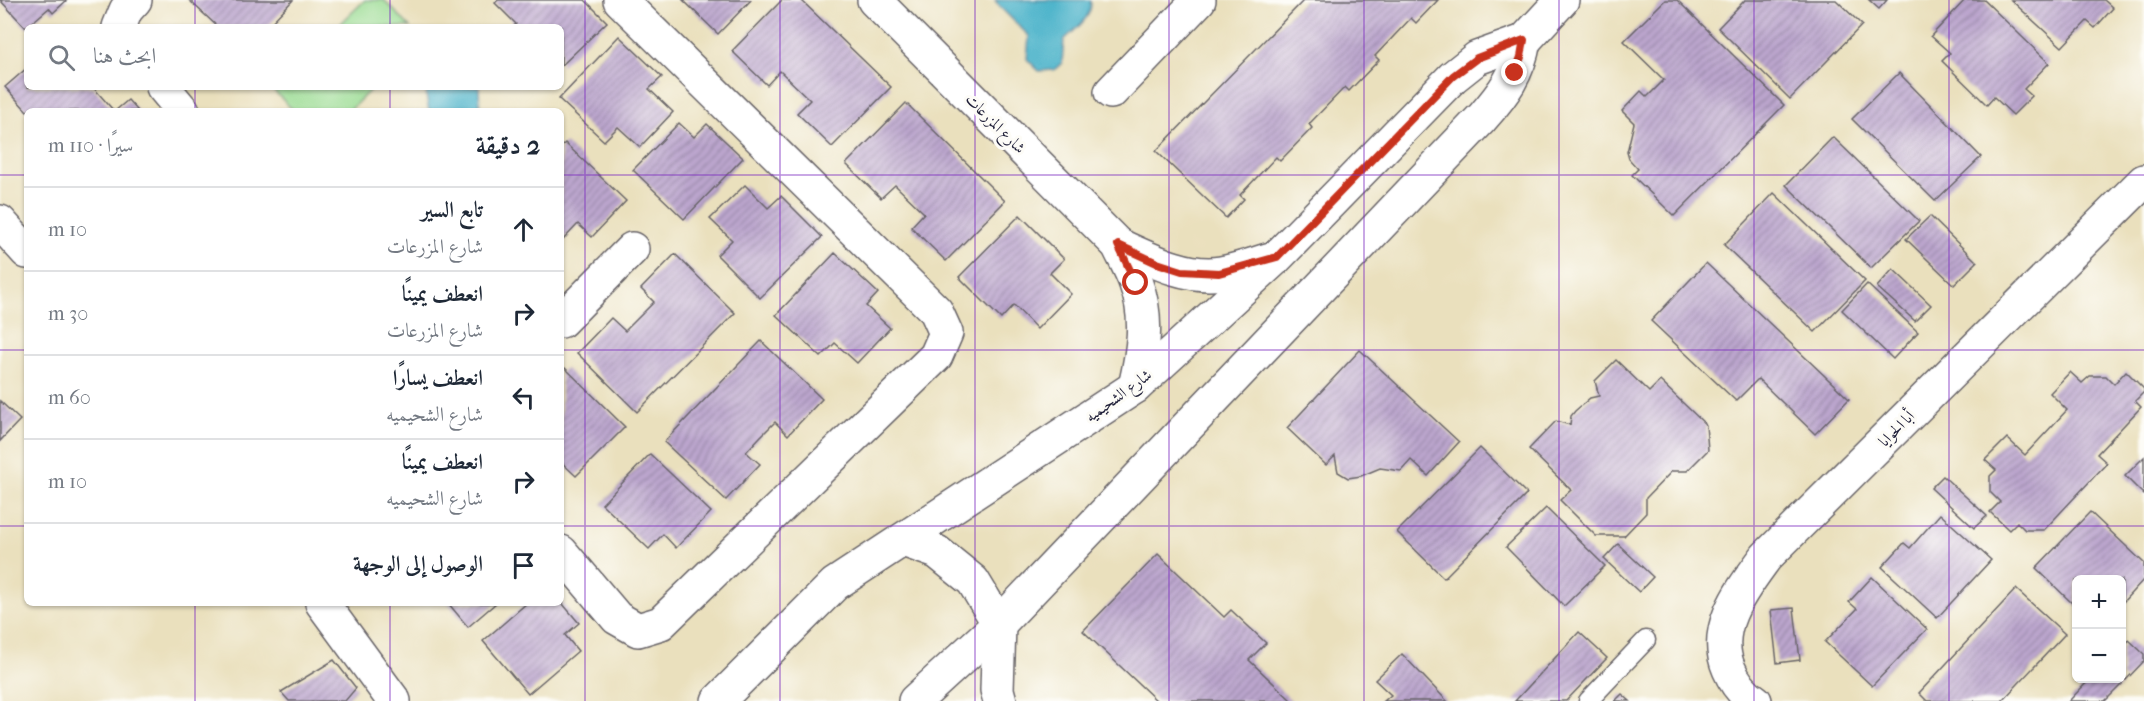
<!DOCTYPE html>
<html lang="ar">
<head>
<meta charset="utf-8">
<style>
  :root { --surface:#fff; --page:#f6f6f7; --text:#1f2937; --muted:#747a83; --line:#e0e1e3 }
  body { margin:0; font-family:"IM FELL French Canon",Amiri,serif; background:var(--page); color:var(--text); direction:rtl }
  .controls { position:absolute; right:18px; bottom:18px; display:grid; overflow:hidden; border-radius:9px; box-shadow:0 2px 4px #0004 }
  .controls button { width:54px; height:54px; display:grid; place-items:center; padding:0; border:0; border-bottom:2px solid var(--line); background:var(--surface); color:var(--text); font:30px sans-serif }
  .stop { position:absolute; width:18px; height:18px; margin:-14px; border:4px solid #c8321e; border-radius:50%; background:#fff }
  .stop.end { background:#c8321e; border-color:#fff; box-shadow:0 2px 6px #0008 }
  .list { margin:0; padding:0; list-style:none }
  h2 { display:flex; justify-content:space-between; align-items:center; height:78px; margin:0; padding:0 24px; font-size:26px }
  h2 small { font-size:20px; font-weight:400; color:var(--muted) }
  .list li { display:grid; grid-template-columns:39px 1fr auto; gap:18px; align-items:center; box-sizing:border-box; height:84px; padding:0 24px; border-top:2px solid var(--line) }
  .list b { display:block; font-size:22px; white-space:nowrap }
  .list p { margin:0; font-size:20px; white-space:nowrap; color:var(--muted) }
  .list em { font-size:20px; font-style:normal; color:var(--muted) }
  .icon { flex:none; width:33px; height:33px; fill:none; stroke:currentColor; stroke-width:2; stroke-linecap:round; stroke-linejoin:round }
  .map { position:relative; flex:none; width:2144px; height:701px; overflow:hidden; direction:ltr }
  .search { position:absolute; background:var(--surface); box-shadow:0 2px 4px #0004; left:24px; top:24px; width:540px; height:66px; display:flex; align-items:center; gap:15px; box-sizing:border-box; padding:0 21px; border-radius:9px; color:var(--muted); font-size:22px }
  .panel { position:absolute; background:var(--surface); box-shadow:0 2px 4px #0004; left:24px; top:108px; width:540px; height:498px; border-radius:9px; direction:rtl }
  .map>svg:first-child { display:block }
  .garden { fill:#9adc93; stroke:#5e7f67; stroke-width:1.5 }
  .water { fill:#4cb3ca; stroke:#376a82; stroke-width:1.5 }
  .building { fill:url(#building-hatch) }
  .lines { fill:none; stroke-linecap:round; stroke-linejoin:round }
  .service-casing { stroke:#686468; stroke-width:21 }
  .minor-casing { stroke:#686468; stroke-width:36 }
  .service { stroke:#fff; stroke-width:18 }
  .minor { stroke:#fff; stroke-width:33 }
  .route { stroke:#c8321e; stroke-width:8 }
  .grid { fill:none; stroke:#7b2cbf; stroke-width:1.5; stroke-opacity:0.55 }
  .labels { text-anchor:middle; stroke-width:6; stroke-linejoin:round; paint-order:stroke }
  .street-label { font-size:16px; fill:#22223b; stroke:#fdfcf7 }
</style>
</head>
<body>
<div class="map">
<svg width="2144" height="701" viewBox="0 0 2144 701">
  <defs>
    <pattern id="building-hatch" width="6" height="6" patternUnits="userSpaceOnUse" patternTransform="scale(1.5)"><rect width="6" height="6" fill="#bca6ce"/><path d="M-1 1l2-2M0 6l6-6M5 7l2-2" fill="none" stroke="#9887a8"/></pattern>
  </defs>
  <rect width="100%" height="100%" fill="#fdfcf7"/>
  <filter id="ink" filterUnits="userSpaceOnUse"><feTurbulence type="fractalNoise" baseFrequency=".0167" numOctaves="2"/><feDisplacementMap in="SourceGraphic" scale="12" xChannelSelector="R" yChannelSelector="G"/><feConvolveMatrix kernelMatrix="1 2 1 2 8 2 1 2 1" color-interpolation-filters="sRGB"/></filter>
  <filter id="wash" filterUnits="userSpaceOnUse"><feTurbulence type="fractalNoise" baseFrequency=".008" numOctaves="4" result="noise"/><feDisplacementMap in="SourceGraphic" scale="24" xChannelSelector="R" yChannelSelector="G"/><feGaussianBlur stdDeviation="1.35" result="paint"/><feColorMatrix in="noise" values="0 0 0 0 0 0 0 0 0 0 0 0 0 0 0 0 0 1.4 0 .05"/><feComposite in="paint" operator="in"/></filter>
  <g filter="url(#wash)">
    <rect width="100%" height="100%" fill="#eae0bd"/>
    <g class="garden">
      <path d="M365 0H384L410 27H337Z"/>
      <path d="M276 87H373L349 111H294L273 90Z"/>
    </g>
    <g class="water">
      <path d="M995 0H1090C1095 16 1074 30 1064 40L1062 63 1054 70 1039 71 1027 59 1029 36 999 6Z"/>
      <path d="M429 87H479L480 111H429L426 95Z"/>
    </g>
    <g id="blocks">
      <g class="building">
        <path d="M0 0H67L53 13 49 8 27 27V29Z"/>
        <path d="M189 0H293L267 27H218Z"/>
        <path d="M498 0H585L607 22 561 66V27H513L516 24 495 3Z"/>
        <path d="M683 0H751L718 34Z"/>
        <path d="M782 0H801L891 87 832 147 797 113 810 100 780 71 767 85 732 51Z"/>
        <path d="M1304 0H1438L1416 23 1411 18 1375 56 1379 60 1349 91 1345 87 1309 124 1312 128 1280 161 1276 157 1240 195 1244 199 1226 218 1156 151Z"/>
        <path d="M1665 0H1677L1784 105 1674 216 1632 175 1638 169 1629 159 1627 152 1634 123 1622 111 1641 91 1647 97 1664 80 1624 41Z"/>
        <path d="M1745 0H1836L1862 25 1790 99 1718 28Z"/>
        <path d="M1869 0H1887L1879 9Z"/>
        <path d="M1965 0H1984L2049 63 2024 89 2032 96 2013 115 1994 97 1987 105 1942 61 1950 53 1931 36Z"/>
        <path d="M2011 0H2104L2113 8 2095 28 2087 21 2062 47Z"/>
        <path d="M619 36 662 77 649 89 673 112 640 147 618 127 604 141 559 99Z"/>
        <path d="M27 68V87H93L114 111H27L5 87Z"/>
        <path d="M1899 73 1981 157 1935 201 1852 119Z"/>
        <path d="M128 100 138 111H115Z"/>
        <path d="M906 103 1005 201 946 261 911 227 924 213 895 185 881 198 846 164Z"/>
        <path d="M679 123 694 137 707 124 743 158 684 219 633 170Z"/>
        <path d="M1833 137 1919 221 1871 268 1786 185Z"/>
        <path d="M565 143 626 201 592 237 578 224 561 242V147Z"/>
        <path d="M745 185 768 208 781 196 822 237 760 298 717 255 732 240 710 219Z"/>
        <path d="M1774 193 1865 281 1815 332 1724 245Z"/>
        <path d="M1020 215 1064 259 1050 273 1071 294 1037 329 1014 305 1001 319 959 277Z"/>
        <path d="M1930 216 1977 262 1954 285 1906 239Z"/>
        <path d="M835 253 878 293 866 306 890 328 857 363 835 343 821 357 776 315Z"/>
        <path d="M675 254 735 313 637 412 577 353 611 318 625 331 654 302 641 289Z"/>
        <path d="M1706 263 1849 399 1815 434 1758 379 1736 401 1651 321Z"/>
        <path d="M1893 269 1931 305 1915 321 1877 287Z"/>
        <path d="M1867 284 1918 332 1893 359 1842 310Z"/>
        <path d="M761 341 822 399 788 435 775 422 760 437 746 452 760 464 726 500 664 442Z"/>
        <path d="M1360 350 1459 442 1428 476 1411 460 1401 471 1380 468 1361 476 1348 478 1338 472 1335 456 1326 465 1287 428Z"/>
        <path d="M1616 360 1649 392 1660 381 1706 425 1708 450 1687 471H1672L1646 498V513L1624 536H1596L1560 500 1571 490 1529 449 1556 421 1570 425 1571 416 1575 411 1590 398 1599 396 1595 381Z"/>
        <path d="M565 368 625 427 576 476 561 462V372Z"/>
        <path d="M2126 371 2144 389V392L2135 401 2141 407 2097 454 2107 463 2044 530H2025L2017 522 2009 530 1990 512 2000 502 1990 492V476L1996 470 1985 460 2007 438 2025 455 2067 410 2050 393 2070 372 2082 383 2090 376H2106L2114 384Z"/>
        <path d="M0 401 20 420 0 441Z"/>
        <path d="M1480 448 1527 494 1444 578 1397 532Z"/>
        <path d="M650 454 711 512 676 548 663 534 649 549 602 504Z"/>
        <path d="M2144 457V495L2125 476Z"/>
        <path d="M1943 476 1987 516 1974 528 1931 488Z"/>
        <path d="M1546 508 1605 566 1564 606 1506 547Z"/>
        <path d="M2090 512 2144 563V579L2122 603V580H2076V607L2036 568Z"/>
        <path d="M1940 514 1991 560 1937 618 1882 567 1904 543 1910 548Z"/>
        <path d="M1618 544 1653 577 1639 592 1604 559Z"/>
        <path d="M1158 554 1224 617 1231 610 1266 643 1249 660 1292 701H1157L1083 631Z"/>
        <path d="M1872 577 1927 629 1872 686 1825 642 1857 609 1849 602Z"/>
        <path d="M2016 589 2065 634 2002 701H1927L1919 693Z"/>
        <path d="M448 603H496L468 627Z"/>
        <path d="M527 603H562L579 623 565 635 578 651 528 694 483 641Z"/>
        <path d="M1794 608 1800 660 1777 663 1771 610Z"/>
        <path d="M1579 632 1607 658 1566 701H1515Z"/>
        <path d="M2129 640 2144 654V661L2126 680 2122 676V648Z"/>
        <path d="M1402 654 1447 701H1384L1391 695 1375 680Z"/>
        <path d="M334 660 356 688 345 701H289L281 692Z"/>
        <path d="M2091 678H2116L2122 684 2105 701H2069Z"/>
        <path d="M1622 694 1630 701H1615Z"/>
      </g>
    </g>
  </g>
  <g filter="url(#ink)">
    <use href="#blocks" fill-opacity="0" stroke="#686468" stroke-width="1.5"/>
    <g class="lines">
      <g class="service-casing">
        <path id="service" d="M1588 701 1646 640"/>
      </g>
      <g class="minor-casing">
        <g id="minor">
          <path d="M874 0 1118 245C1124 258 1132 271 1136 284 1149 318 1143 352 1135 387"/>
          <path d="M119 27 126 10 135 0"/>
          <path d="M163 87 183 111"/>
          <path d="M1111 92 1199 0"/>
          <path d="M0 222 27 252"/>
          <path d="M1118 245C1147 258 1187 279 1221 273 1238 270 1254 264 1271 259"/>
          <path d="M561 321 632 249"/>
          <path d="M903 540 937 552 973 581 999 624"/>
          <path d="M561 552 617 618 638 630 661 623 936 356 946 333 936 311 620 0"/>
          <path d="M322 603 394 701"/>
          <path d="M999 624 997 690 1000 701"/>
          <path d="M718 701 835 584 1135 387 1277 257 1453 77 1477 58 1524 41 1562 0"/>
          <path d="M915 701 999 624 1482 118C1503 94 1519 73 1524 41"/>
          <path d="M1755 701C1742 693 1735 683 1729 669 1711 628 1742 590 1766 557L2144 181"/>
        </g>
      </g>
      <use href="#service" class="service"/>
      <use href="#minor" class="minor"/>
    </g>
  </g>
  <g class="lines" filter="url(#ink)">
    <path class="route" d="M1136 283 1118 245 1157 263 1182 271 1219 273 1277 257 1453 76 1477 58 1524 40 1521 57 1515 73"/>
  </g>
  <path class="grid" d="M195 0V27M390 0V27M585 0V701M780 0V701M975 0V701M1169 0V701M1364 0V701M1559 0V701M1754 0V701M1949 0V701M195 87V111M390 87V111M0 175H27M561 175H2144M0 350H27M561 350H2144M0 526H27M561 526H2144M195 603V701M390 603V701"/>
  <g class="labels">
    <g class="street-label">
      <text transform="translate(996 123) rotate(45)" y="6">شارع المزرعات</text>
      <text transform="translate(1118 395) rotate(-36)" y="6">شارع الشحيميه</text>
      <text transform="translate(1896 428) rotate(-45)" y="6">أبا الحوايا</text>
    </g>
  </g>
</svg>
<div class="controls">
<button>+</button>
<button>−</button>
</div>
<div class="stop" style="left:1136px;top:283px"></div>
<div class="stop end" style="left:1515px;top:73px"></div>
<div class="search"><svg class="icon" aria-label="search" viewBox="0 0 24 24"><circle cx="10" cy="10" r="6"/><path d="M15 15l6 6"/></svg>ابحث هنا</div>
<section class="panel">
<h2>2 دقيقة<small>سيرًا · 110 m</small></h2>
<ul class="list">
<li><svg class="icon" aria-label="ahead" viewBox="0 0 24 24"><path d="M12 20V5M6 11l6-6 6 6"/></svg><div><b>تابع السير</b><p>شارع المزرعات</p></div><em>10 m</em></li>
<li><svg class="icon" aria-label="right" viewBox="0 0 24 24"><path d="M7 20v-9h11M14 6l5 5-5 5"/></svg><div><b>انعطف يمينًا</b><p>شارع المزرعات</p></div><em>30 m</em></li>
<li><svg class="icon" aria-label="left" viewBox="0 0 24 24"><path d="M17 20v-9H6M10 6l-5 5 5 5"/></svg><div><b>انعطف يسارًا</b><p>شارع الشحيميه</p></div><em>60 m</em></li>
<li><svg class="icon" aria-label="right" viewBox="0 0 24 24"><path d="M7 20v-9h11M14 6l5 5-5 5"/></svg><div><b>انعطف يمينًا</b><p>شارع الشحيميه</p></div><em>10 m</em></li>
<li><svg class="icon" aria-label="arrive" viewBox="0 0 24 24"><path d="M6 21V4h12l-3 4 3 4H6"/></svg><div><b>الوصول إلى الوجهة</b></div></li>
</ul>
</section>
</div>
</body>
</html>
